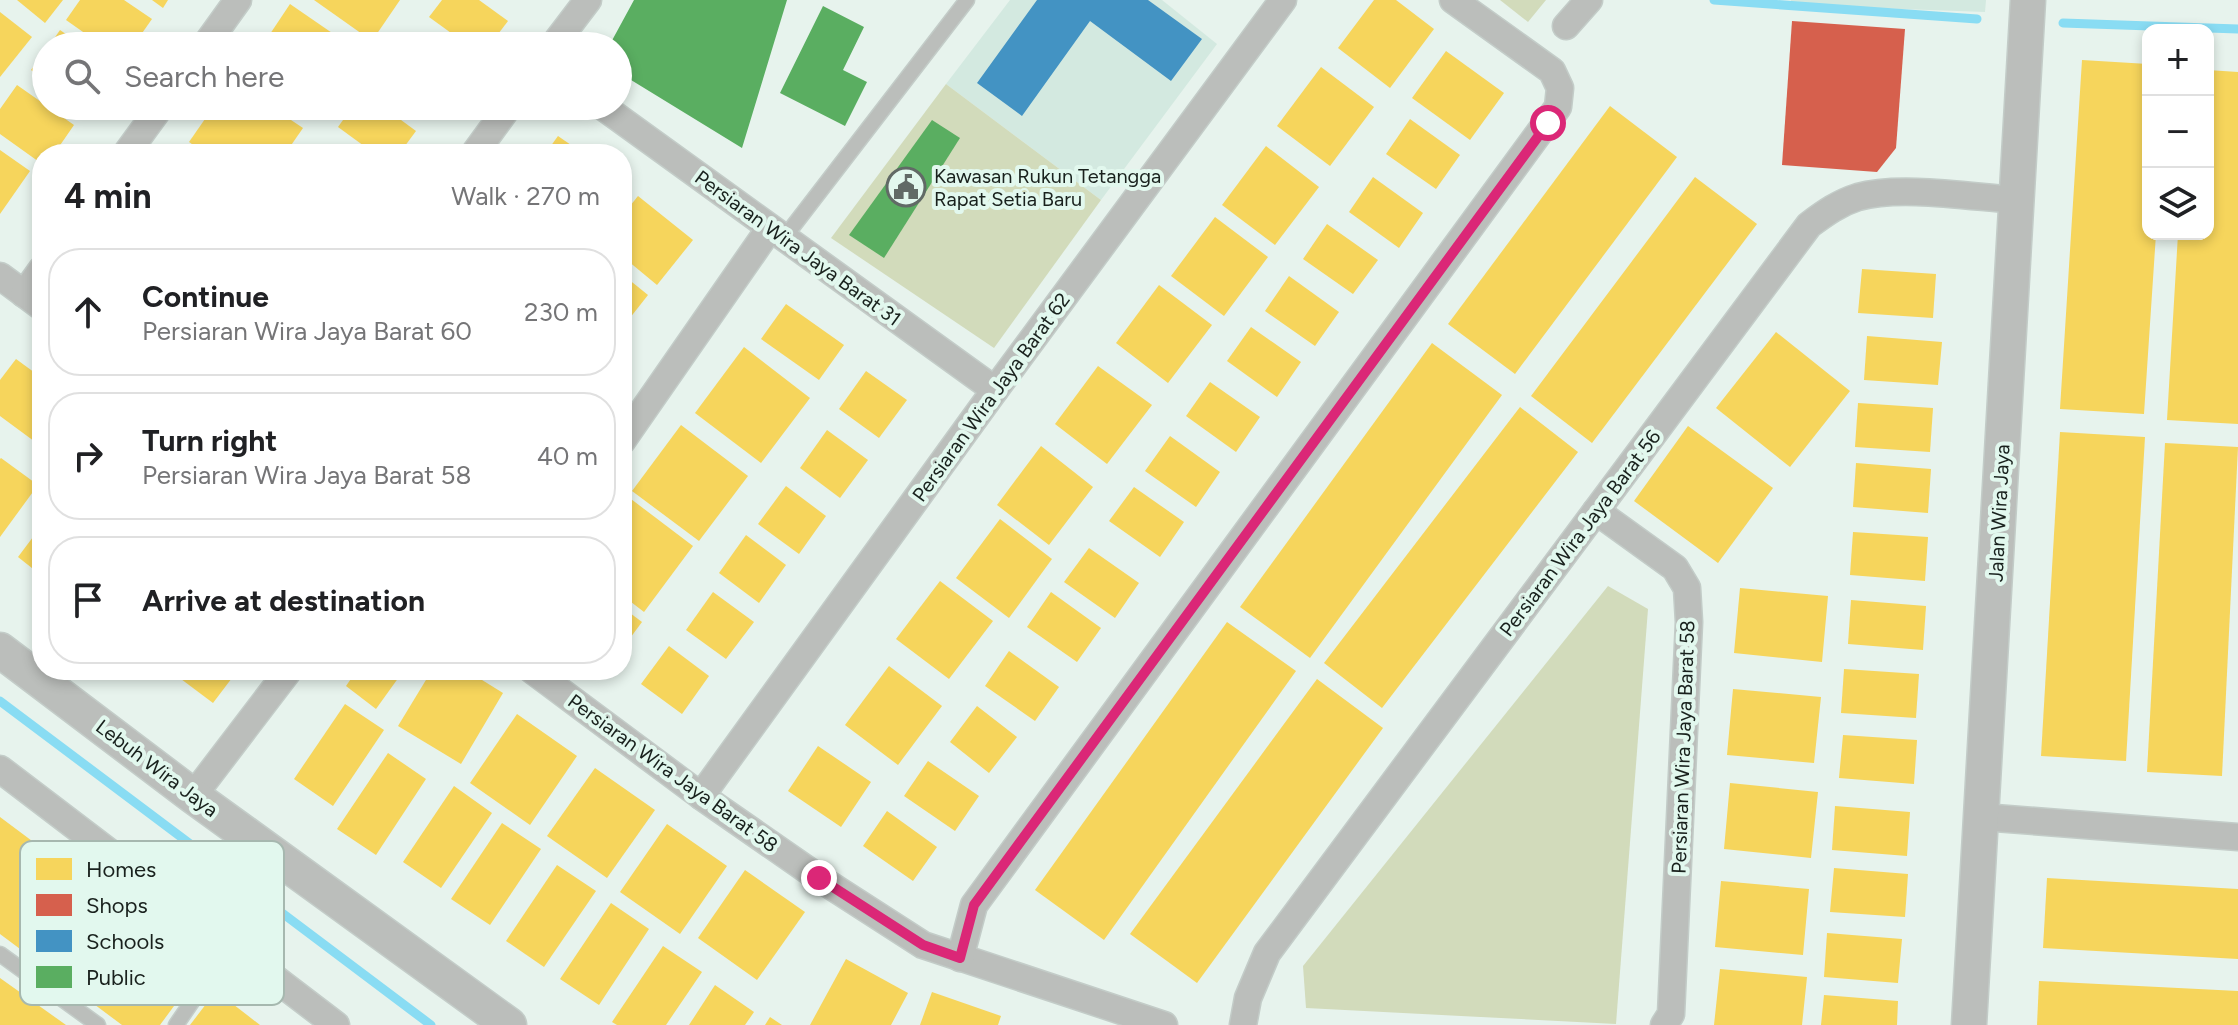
<!DOCTYPE html>
<html lang="en">
<head>
<meta charset="utf-8">
<style>
  :root { --surface:#fff; --page:#f6f6f6; --text:#202124; --muted:#757577; --line:#e0e0e0 }
  body { margin:0; font-family:Figtree,sans-serif; background:var(--page); color:var(--text) }
  .controls { position:absolute; right:24px; top:24px; display:grid; overflow:hidden; border-radius:16px; box-shadow:0 4px 12px #0003 }
  .controls button { width:72px; height:72px; display:grid; place-items:center; padding:0; border:0; border-bottom:2px solid var(--line); background:var(--surface); color:var(--text); font:40px sans-serif }
  .stop { position:absolute; width:24px; height:24px; margin:-18px; border:6px solid #db2777; border-radius:50%; background:#fff }
  .stop.end { background:#db2777; border-color:#fff; box-shadow:0 2px 8px #0008 }
  .list { margin:0; padding:0; list-style:none }
  h2 { display:flex; justify-content:space-between; align-items:center; height:104px; margin:0; padding:0 32px; font-size:34px }
  h2 small { font-size:26px; font-weight:400; color:var(--muted) }
  .list li { display:grid; grid-template-columns:52px 1fr auto; gap:24px; align-items:center; box-sizing:border-box; height:128px; margin:0 16px 16px; padding:0 16px; border:2px solid var(--line); border-radius:32px }
  .list b { display:block; font-size:30px; white-space:nowrap }
  .list p { margin:0; font-size:26px; white-space:nowrap; color:var(--muted) }
  .list em { font-size:26px; font-style:normal; color:var(--muted) }
  .icon { flex:none; width:44px; height:44px; fill:none; stroke:currentColor; stroke-width:2; stroke-linecap:round; stroke-linejoin:round }
  .map { position:relative; flex:none; width:2238px; height:1025px; overflow:hidden }
  .search { position:absolute; background:var(--surface); box-shadow:0 4px 12px #0003; left:32px; top:32px; width:600px; height:88px; display:flex; align-items:center; gap:20px; box-sizing:border-box; padding:0 28px; border-radius:44px; color:var(--muted); font-size:30px }
  .panel { position:absolute; background:var(--surface); box-shadow:0 4px 12px #0003; left:32px; top:144px; width:600px; height:536px; border-radius:32px }
  .map>svg:first-child { display:block }
  .built { fill:#d3e9e0 }
  .green { fill:#d2dbbb }
  .homes { fill:#f6d55c }
  .shops { fill:#d6604d }
  .schools { fill:#4393c3 }
  .public { fill:#5aae61 }
  .lines { fill:none; stroke-linecap:round; stroke-linejoin:round }
  .stream { stroke:#89dcf3; stroke-width:9 }
  .service-casing { stroke:#c3ccc8; stroke-width:17 }
  .minor-casing { stroke:#c3ccc8; stroke-width:29 }
  .tertiary-casing { stroke:#c3ccc8; stroke-width:37 }
  .service { stroke:#bbbebb; stroke-width:14 }
  .minor { stroke:#bbbebb; stroke-width:26 }
  .tertiary { stroke:#bbbebb; stroke-width:34 }
  .route { stroke:#db2777; stroke-width:10 }
  .labels { text-anchor:middle; stroke-width:8; stroke-linejoin:round; paint-order:stroke }
  .poi-label { font-size:20px; fill:#19211d; stroke:#e2f8ee; text-anchor:start }
  .street-label { font-size:20px; fill:#19211d; stroke:#e2f8ee }
  .key { fill:#e2f8ee; stroke:#a6b8af; stroke-width:2 }
  .key-label { font-size:22px; fill:#19211d }
</style>
</head>
<body>
<div class="map">
<svg width="2238" height="1025" viewBox="0 0 2238 1025">
  <rect width="100%" height="100%" fill="#e7f3ed"/>
  <g class="built">
    <path d="M1010 0H1162L1217 44 1101 200 946 84Z"/>
    <path d="M1791 0H1986L1985 12 1791 5Z"/>
  </g>
  <g class="green">
    <path d="M1500 0H1546L1528 22Z"/>
    <path d="M946 84 1101 200 994 348 831 238Z"/>
    <path d="M1608 586 1648 609 1616 1024 1306 1008 1303 966Z"/>
  </g>
  <g class="homes">
    <path d="M17 0H63L45 23Z"/>
    <path d="M80 0H124L152 19 133 46H103L66 20Z"/>
    <path d="M152 0H168L163 8Z"/>
    <path d="M314 0H400L372 41Z"/>
    <path d="M442 0H479L508 21 489 46H469L429 17Z"/>
    <path d="M1374 0H1396L1434 29 1390 88 1338 48Z"/>
    <path d="M290 4 351 46H262Z"/>
    <path d="M0 12 32 37 0 77Z"/>
    <path d="M60 30 83 46H49Z"/>
    <path d="M414 34 431 46H405Z"/>
    <path d="M46 50V81L31 70Z"/>
    <path d="M1446 51 1504 93 1470 140 1412 98Z"/>
    <path d="M2082 60 2148 64V234H2156L2144 414 2060 409Z"/>
    <path d="M1321 67 1374 107 1330 166 1277 126Z"/>
    <path d="M2208 70 2238 72V424L2167 420 2178 234H2208Z"/>
    <path d="M17 85 74 125 54 154H42V164L0 134V109Z"/>
    <path d="M214 106H270L303 128 285 154H206L189 142Z"/>
    <path d="M304 106H325L318 116Z"/>
    <path d="M353 106H382L416 131 399 154H375L338 127Z"/>
    <path d="M1610 106 1677 157 1515 374 1448 324Z"/>
    <path d="M1410 119 1460 155 1436 189 1386 154Z"/>
    <path d="M558 136 584 154H545Z"/>
    <path d="M1266 146 1319 187 1275 245 1222 205Z"/>
    <path d="M0 150 30 171 0 214Z"/>
    <path d="M1373 177 1423 213 1399 248 1349 212Z"/>
    <path d="M1695 177 1757 224 1592 443 1531 396Z"/>
    <path d="M638 196 693 240 657 285 622 256V216Z"/>
    <path d="M1215 217 1268 257 1224 316 1171 276Z"/>
    <path d="M1327 224 1378 260 1353 294 1303 259Z"/>
    <path d="M1862 269 1936 274 1933 318 1858 313Z"/>
    <path d="M622 274 648 295 622 328Z"/>
    <path d="M1289 276 1339 312 1315 346 1265 311Z"/>
    <path d="M1159 285 1212 325 1168 383 1116 343Z"/>
    <path d="M786 304 844 345 819 380 761 339Z"/>
    <path d="M1251 327 1301 362 1277 397 1227 361Z"/>
    <path d="M1776 332 1850 391 1790 467 1716 408Z"/>
    <path d="M1867 336 1942 342 1938 385 1864 380Z"/>
    <path d="M1432 343 1502 395 1310 658 1240 607Z"/>
    <path d="M744 347 810 398 761 463 695 413Z"/>
    <path d="M16 359 42 378V447L0 416V380Z"/>
    <path d="M1098 366 1152 405 1107 464 1055 424Z"/>
    <path d="M866 371 907 400 879 438 839 409Z"/>
    <path d="M1210 382 1260 417 1236 452 1186 416Z"/>
    <path d="M1858 403 1933 408 1930 452 1855 447Z"/>
    <path d="M1520 407 1578 452 1382 708 1324 663Z"/>
    <path d="M681 425 748 476 699 541 632 491Z"/>
    <path d="M1688 426 1773 488 1718 563 1634 501Z"/>
    <path d="M827 430 868 460 840 498 800 468Z"/>
    <path d="M2060 432 2145 437 2126 761 2041 756Z"/>
    <path d="M1170 436 1220 472 1196 507 1145 471Z"/>
    <path d="M2165 443 2238 447 2222 776 2147 772Z"/>
    <path d="M1041 446 1093 487 1049 545 997 505Z"/>
    <path d="M1 458 38 485 0 537V459Z"/>
    <path d="M1856 463 1931 469 1928 513 1853 507Z"/>
    <path d="M786 486 826 516 799 554 758 524Z"/>
    <path d="M1134 487 1184 522 1160 557 1109 521Z"/>
    <path d="M627 496 693 546 644 612 622 595V502Z"/>
    <path d="M1000 519 1052 559 1009 618 956 578Z"/>
    <path d="M42 525V576L18 557Z"/>
    <path d="M1853 532 1928 537 1925 581 1850 575Z"/>
    <path d="M746 535 786 565 759 603 719 573Z"/>
    <path d="M1089 548 1139 583 1115 618 1064 582Z"/>
    <path d="M940 581 993 621 949 679 896 639Z"/>
    <path d="M1740 588 1828 596 1822 662 1734 653Z"/>
    <path d="M713 592 754 622 726 659 686 630Z"/>
    <path d="M1051 592 1101 628 1077 662 1027 627Z"/>
    <path d="M1851 600 1926 606 1923 650 1848 644Z"/>
    <path d="M622 607 642 622 622 649Z"/>
    <path d="M1227 622 1296 671 1104 940 1035 890Z"/>
    <path d="M669 646 709 676 682 714 641 684Z"/>
    <path d="M1009 651 1059 687 1035 721 985 686Z"/>
    <path d="M889 666 942 706 898 765 845 725Z"/>
    <path d="M1844 669 1919 674 1916 718 1841 713Z"/>
    <path d="M181 670H238L213 703 177 676Z"/>
    <path d="M357 670H404L376 709 346 686Z"/>
    <path d="M432 670H466L503 693 461 764 398 726Z"/>
    <path d="M1317 679 1383 728 1197 983 1130 934Z"/>
    <path d="M1733 689 1821 697 1814 763 1727 755Z"/>
    <path d="M345 704 384 730 333 806 294 779Z"/>
    <path d="M977 706 1017 737 989 773 950 742Z"/>
    <path d="M517 714 577 756 530 825 470 783Z"/>
    <path d="M1843 735 1917 740 1914 784 1839 778Z"/>
    <path d="M818 746 871 782 841 827 788 791Z"/>
    <path d="M388 753 426 779 376 855 337 829Z"/>
    <path d="M928 761 979 796 955 831 904 796Z"/>
    <path d="M595 768 655 810 607 878 547 836Z"/>
    <path d="M1730 783 1818 792 1811 858 1724 849Z"/>
    <path d="M454 786 492 813 441 888 403 862Z"/>
    <path d="M1835 806 1910 812 1907 856 1832 850Z"/>
    <path d="M887 811 937 847 913 881 863 846Z"/>
    <path d="M0 817 202 968 160 1025H122L0 934Z"/>
    <path d="M502 823 541 849 490 925 451 899Z"/>
    <path d="M667 824 727 866 680 934 620 892Z"/>
    <path d="M557 865 596 891 544 967 506 941Z"/>
    <path d="M1834 868 1908 874 1905 917 1830 912Z"/>
    <path d="M745 870 805 912 757 980 698 938Z"/>
    <path d="M2047 878 2238 889V959L2043 948Z"/>
    <path d="M1721 881 1809 889 1803 955 1715 947Z"/>
    <path d="M611 903 649 929 599 1005 560 979Z"/>
    <path d="M1827 933 1902 939 1898 983 1824 977Z"/>
    <path d="M663 946 702 972 666 1025H617L612 1022Z"/>
    <path d="M846 959 908 993 891 1025H810Z"/>
    <path d="M1720 969 1807 977 1802 1025H1714Z"/>
    <path d="M0 978 66 1025H0Z"/>
    <path d="M2039 981 2238 991V1025H2037Z"/>
    <path d="M715 985 754 1012 745 1025H689Z"/>
    <path d="M216 991 260 1025H190Z"/>
    <path d="M932 992 1001 1016 998 1025H920Z"/>
    <path d="M1824 995 1898 1001 1897 1025H1821Z"/>
    <path d="M770 1017 782 1025H765Z"/>
  </g>
  <path class="shops" d="M1792 21 1905 29 1896 148 1877 172 1782 165Z"/>
  <path class="schools" d="M1037 0H1148L1202 39 1171 81 1090 21 1022 116 977 83Z"/>
  <g class="public">
    <path d="M634 0H787L742 148 618 72V46H609Z"/>
    <path d="M823 6 864 27 843 70 867 82 845 126 780 93Z"/>
    <path d="M932 120 960 138 884 258 849 235Z"/>
  </g>
  <g class="lines">
    <g class="stream">
      <path d="M1714 0 1977 19"/>
      <path d="M2063 23 2238 29"/>
      <path d="M0 701 431 1025"/>
    </g>
    <g class="service-casing">
      <g id="service">
        <path d="M784 238 967 0"/>
        <path d="M0 954 98 1025"/>
        <path d="M176 1025 231 945"/>
      </g>
    </g>
    <g class="minor-casing">
      <g id="minor">
        <path d="M1566 26 1589 0"/>
        <path d="M205 46 238 0"/>
        <path d="M553 46 588 0"/>
        <path d="M602 106 995 390"/>
        <path d="M126 154 161 106"/>
        <path d="M474 154 509 106"/>
        <path d="M0 276 42 307"/>
        <path d="M24 294 42 269"/>
        <path d="M622 441 770 228"/>
        <path d="M1596 511 1675 568 1687 588 1689 622 1671 1014 1664 1025"/>
        <path d="M532 670 701 796 819 878 923 945 1164 1025"/>
        <path d="M0 769 336 1025"/>
        <path d="M193 796 289 670"/>
        <path d="M701 796 995 390 1283 0"/>
        <path d="M1982 817 2238 837"/>
        <path d="M960 958 974 905 1558 107 1560 88 1552 71 1453 0"/>
        <path d="M1243 1025 1248 998 1267 953 1809 225C1825 213 1839 203 1858 197 1900 185 1972 197 2016 200"/>
      </g>
    </g>
    <g class="tertiary-casing">
      <g id="tertiary">
        <path d="M0 650 193 796 509 1025"/>
        <path d="M1969 1025 2028 0"/>
      </g>
    </g>
    <use href="#service" class="service"/>
    <use href="#minor" class="minor"/>
    <use href="#tertiary" class="tertiary"/>
  </g>
  <g class="lines">
    <path class="route" d="M819 878 923 945 960 958 974 905 1548 123"/>
  </g>
  <defs>
    <g id="civic-ring" transform="scale(2)"><circle r="9.5" fill="#e2f8ee" stroke="#616a66" stroke-width="1.5"/><path d="M-.6-6.5H3V-4.5H.6V-3L4-1V1h2V6H-6V1h2V-1L-.6-3ZM-1.2 2.5V6h2.4V2.5Z" fill="#616a66"/></g>
  </defs>
  <g fill-rule="evenodd">
    <use href="#civic-ring" x="906" y="187"/>
  </g>
  <g class="labels">
    <g class="poi-label">
      <text x="934" y="183">Kawasan Rukun Tetangga<tspan x="934" dy="23">Rapat Setia Baru</tspan></text>
    </g>
    <g class="street-label">
      <text transform="translate(798 248) rotate(36)" y="7">Persiaran Wira Jaya Barat 31</text>
      <text transform="translate(991 397) rotate(-54)" y="7">Persiaran Wira Jaya Barat 62</text>
      <text transform="translate(1999 513) rotate(-87)" y="7">Jalan Wira Jaya</text>
      <text transform="translate(1580 533) rotate(-53)" y="7">Persiaran Wira Jaya Barat 56</text>
      <text transform="translate(1683 747) rotate(-88)" y="7">Persiaran Wira Jaya Barat 58</text>
      <text transform="translate(157 768) rotate(37)" y="7">Lebuh Wira Jaya</text>
      <text transform="translate(673 773) rotate(36)" y="7">Persiaran Wira Jaya Barat 58</text>
    </g>
  </g>
  <rect x="20" y="841" width="264" height="164" rx="12" class="key"/>
  <rect x="36" y="858" width="36" height="22" fill="#f6d55c"/>
  <rect x="36" y="894" width="36" height="22" fill="#d6604d"/>
  <rect x="36" y="930" width="36" height="22" fill="#4393c3"/>
  <rect x="36" y="966" width="36" height="22" fill="#5aae61"/>
  <g class="key-label">
    <text x="86" y="877">Homes</text>
    <text x="86" y="913">Shops</text>
    <text x="86" y="949">Schools</text>
    <text x="86" y="985">Public</text>
  </g>
</svg>
<div class="controls">
<button>+</button>
<button>−</button>
<button><svg class="icon" aria-label="layers" viewBox="0 0 24 24"><path d="M12 4l9 5-9 5-9-5zM3 14l9 5 9-5"/></svg></button>
</div>
<div class="stop" style="left:1548px;top:123px"></div>
<div class="stop end" style="left:819px;top:878px"></div>
<div class="search"><svg class="icon" aria-label="search" viewBox="0 0 24 24"><circle cx="10" cy="10" r="6"/><path d="M15 15l6 6"/></svg>Search here</div>
<section class="panel">
<h2>4 min<small>Walk · 270 m</small></h2>
<ul class="list">
<li><svg class="icon" aria-label="ahead" viewBox="0 0 24 24"><path d="M12 20V5M6 11l6-6 6 6"/></svg><div><b>Continue</b><p>Persiaran Wira Jaya Barat 60</p></div><em>230 m</em></li>
<li><svg class="icon" aria-label="right" viewBox="0 0 24 24"><path d="M7 20v-9h11M14 6l5 5-5 5"/></svg><div><b>Turn right</b><p>Persiaran Wira Jaya Barat 58</p></div><em>40 m</em></li>
<li><svg class="icon" aria-label="arrive" viewBox="0 0 24 24"><path d="M6 21V4h12l-3 4 3 4H6"/></svg><div><b>Arrive at destination</b></div></li>
</ul>
</section>
</div>
</body>
</html>
